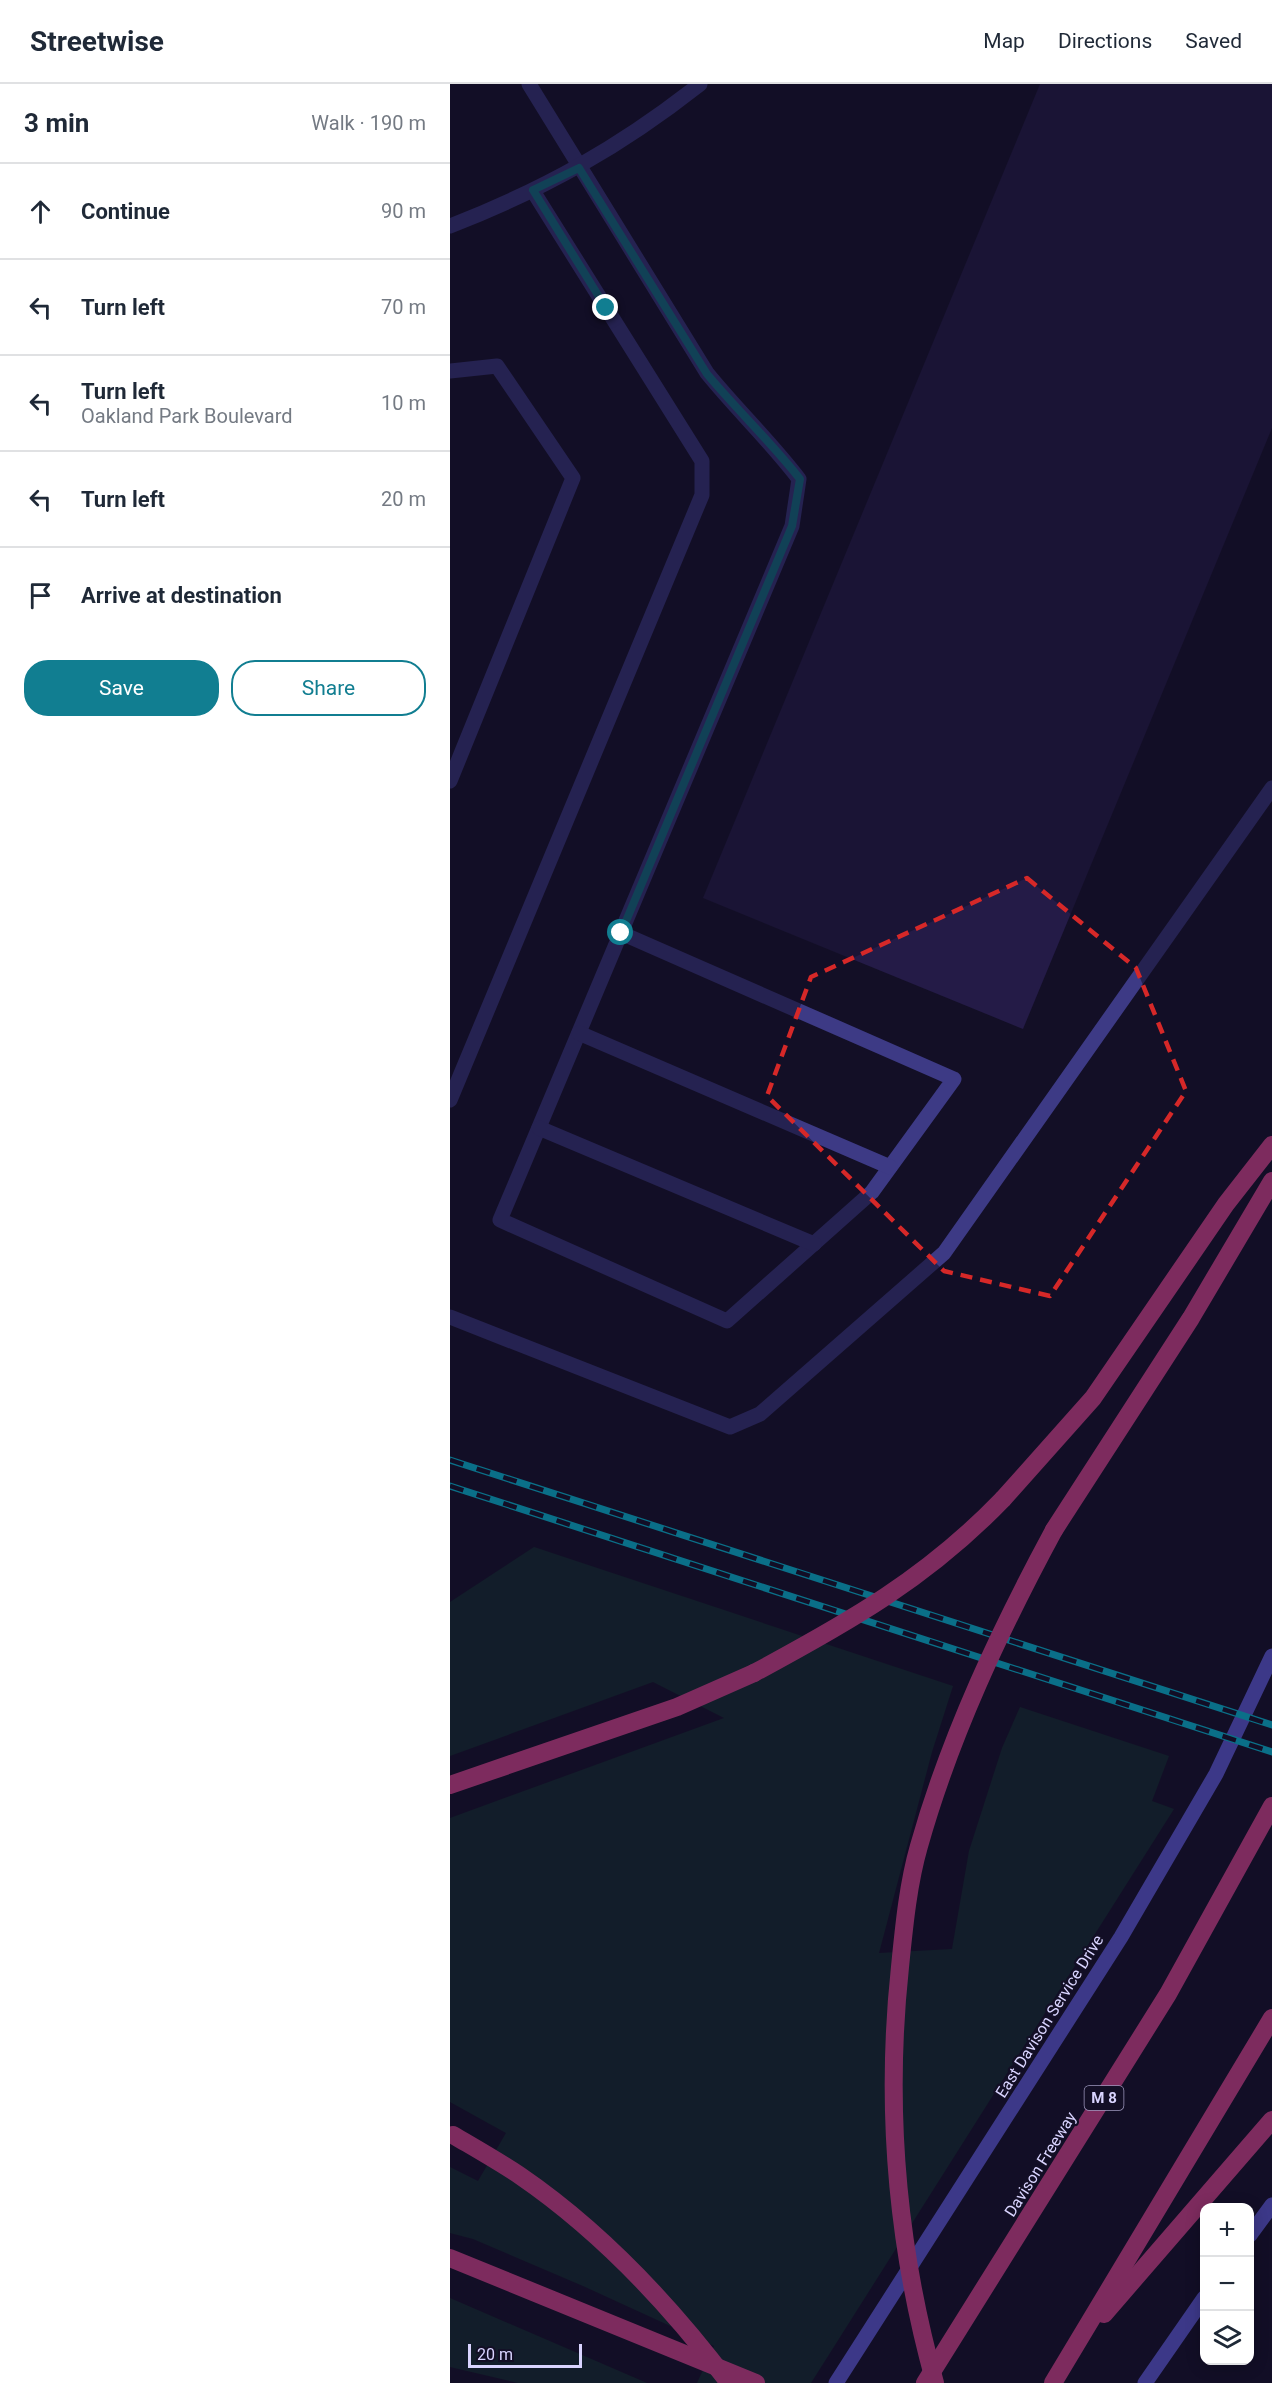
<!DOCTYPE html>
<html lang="en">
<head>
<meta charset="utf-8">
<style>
  :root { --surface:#fff; --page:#f6f6f7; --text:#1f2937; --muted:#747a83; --line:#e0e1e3; --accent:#117e91 }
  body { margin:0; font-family:Roboto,sans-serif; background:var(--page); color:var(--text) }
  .controls { position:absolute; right:18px; bottom:18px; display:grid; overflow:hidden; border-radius:12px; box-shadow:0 3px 15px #0003 }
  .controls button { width:54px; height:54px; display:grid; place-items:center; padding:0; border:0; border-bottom:2px solid var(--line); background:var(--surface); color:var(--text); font:30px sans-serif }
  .scale { position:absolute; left:18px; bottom:15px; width:114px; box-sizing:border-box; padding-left:6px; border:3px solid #d9d4ff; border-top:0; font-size:16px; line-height:21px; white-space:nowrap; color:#d9d4ff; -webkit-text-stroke:4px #130f26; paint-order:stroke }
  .stop { position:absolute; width:18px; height:18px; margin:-14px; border:4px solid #117e91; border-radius:50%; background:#fff }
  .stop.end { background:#117e91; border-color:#fff; box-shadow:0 2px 6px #0008 }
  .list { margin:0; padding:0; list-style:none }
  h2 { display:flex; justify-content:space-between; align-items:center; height:78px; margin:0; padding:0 24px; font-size:26px }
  h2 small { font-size:20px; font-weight:400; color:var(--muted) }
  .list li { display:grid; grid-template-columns:39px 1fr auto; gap:18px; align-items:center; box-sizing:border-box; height:96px; padding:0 24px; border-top:2px solid var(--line) }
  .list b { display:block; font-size:22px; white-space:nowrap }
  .list p { margin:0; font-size:20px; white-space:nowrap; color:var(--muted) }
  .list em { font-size:20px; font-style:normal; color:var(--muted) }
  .actions { display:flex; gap:12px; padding:18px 24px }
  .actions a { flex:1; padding:14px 0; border:2px solid var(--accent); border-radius:24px; text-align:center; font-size:21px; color:var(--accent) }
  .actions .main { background:var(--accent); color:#fff }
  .icon { flex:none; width:33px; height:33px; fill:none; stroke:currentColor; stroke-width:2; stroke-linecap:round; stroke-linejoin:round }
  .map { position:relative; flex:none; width:822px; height:2299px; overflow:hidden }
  header { display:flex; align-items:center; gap:36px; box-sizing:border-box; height:84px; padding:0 30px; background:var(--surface); border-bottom:2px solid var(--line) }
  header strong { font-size:28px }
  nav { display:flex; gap:33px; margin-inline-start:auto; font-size:21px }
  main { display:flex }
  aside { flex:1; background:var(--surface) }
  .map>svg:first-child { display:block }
  .green { fill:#12302f }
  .building { fill:#241b47 }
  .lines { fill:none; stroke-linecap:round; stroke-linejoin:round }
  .service { stroke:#3d3a85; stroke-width:15 }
  .minor { stroke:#3d3a85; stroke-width:15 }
  .secondary { stroke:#6f6bff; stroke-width:15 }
  .motorway { stroke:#ff4fa3; stroke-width:18 }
  .rail-casing { stroke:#00e5ff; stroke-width:7 }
  .rail { stroke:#130f26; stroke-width:4.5; stroke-dasharray:14; stroke-linecap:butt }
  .motorway-bridge { stroke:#ff4fa3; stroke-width:18 }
  .route { stroke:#117e91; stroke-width:8 }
  .marked { fill:none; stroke:#d62828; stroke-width:4.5; stroke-dasharray:12 8; stroke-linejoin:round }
  .labels { text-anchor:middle; stroke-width:4.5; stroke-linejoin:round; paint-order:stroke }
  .shield { fill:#130f26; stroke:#9e99be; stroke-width:1.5 }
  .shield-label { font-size:15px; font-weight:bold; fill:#d9d4ff }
  .street-label { font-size:16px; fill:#d9d4ff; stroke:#130f26 }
</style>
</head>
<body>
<header>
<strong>Streetwise</strong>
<nav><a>Map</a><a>Directions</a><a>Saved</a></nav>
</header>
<main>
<aside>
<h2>3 min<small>Walk · 190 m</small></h2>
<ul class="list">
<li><svg class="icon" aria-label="ahead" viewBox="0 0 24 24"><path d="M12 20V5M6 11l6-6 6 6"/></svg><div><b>Continue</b></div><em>90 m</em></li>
<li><svg class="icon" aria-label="left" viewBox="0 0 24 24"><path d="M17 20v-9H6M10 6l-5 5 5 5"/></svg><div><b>Turn left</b></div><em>70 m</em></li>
<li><svg class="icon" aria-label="left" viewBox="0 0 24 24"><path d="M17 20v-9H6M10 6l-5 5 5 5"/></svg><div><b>Turn left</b><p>Oakland Park Boulevard</p></div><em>10 m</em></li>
<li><svg class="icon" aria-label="left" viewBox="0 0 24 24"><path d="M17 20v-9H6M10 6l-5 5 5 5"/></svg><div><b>Turn left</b></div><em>20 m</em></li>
<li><svg class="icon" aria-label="arrive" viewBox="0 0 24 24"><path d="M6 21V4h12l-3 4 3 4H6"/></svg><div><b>Arrive at destination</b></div></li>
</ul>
<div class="actions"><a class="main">Save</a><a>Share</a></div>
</aside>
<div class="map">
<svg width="822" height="2299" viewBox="0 0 822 2299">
  <rect width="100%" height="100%" fill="#130f26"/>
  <g class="green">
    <path d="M84 1463 503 1602 482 1668 429 1869 502 1865 519 1767 552 1664 570 1623 719 1672 702 1717 724 1725 361 2299H247L264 2262 133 2202 23 2155 0 2149V2083L28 2097 56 2049 0 2018V1734L274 1634 203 1598 0 1672V1518Z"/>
    <path d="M0 2214 197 2299H68L0 2283Z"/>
  </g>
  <path class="building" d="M590 0H822V344L573 945 253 814Z"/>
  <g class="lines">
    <g class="service">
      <path d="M79 0 257 289C287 326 321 358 349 395L342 442 50 1136 277 1237 422 1108 504 995 171 849"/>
      <path d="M0 287 47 282 123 394 0 697"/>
      <path d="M129 949 440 1083"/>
      <path d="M0 1016 252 411V377L83 107"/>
      <path d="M89 1044 364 1160"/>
      <path d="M0 1233 280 1343 310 1330 494 1169 822 704"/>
    </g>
    <path class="minor" d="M0 142C95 105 170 63 250 0"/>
    <g class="secondary">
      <path d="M800 2151 822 2121"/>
      <path d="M386 2299 671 1853 766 1690 822 1572"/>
      <path d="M695 2299 754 2214"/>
    </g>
    <g class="motorway">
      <path d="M553 1415 643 1314 776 1120 822 1061"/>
      <path d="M604 1446 741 1234 822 1097"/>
      <path d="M0 1701 227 1623 304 1589"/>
      <path d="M0 2174 306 2299"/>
      <path d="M654 2230 822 2036"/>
      <path d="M475 2299 718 1910 822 1722"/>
      <path d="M603 2299 822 1934"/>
    </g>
    <g class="rail-casing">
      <g id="rail">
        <path d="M0 1376 822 1641"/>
        <path d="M0 1402 822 1668"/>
      </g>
    </g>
    <use href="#rail" class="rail"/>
    <g class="motorway-bridge">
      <path d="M304 1589C399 1538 477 1494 553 1415"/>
      <path d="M3 2051C25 2064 48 2077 69 2091 151 2147 220 2221 279 2299"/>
      <path d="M485 2299C447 2163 435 2023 450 1883 454 1843 458 1800 469 1762 500 1652 550 1546 604 1446"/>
    </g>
  </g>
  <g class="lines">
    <path class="route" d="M156 224 83 106 129 84 257 290C287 326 321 358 350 395L342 442 171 849"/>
  </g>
  <path d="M0 0H822V2299H0ZM577 794 686 884 736 1007 600 1212 494 1187 317 1012 361 893Z" fill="#130f26" fill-opacity=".55" fill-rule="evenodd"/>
  <path class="marked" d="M577 794 686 884 736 1007 600 1212 494 1187 317 1012 361 893Z"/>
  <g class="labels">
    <rect class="shield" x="634.5" y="2002" width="39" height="24" rx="4.5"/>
    <g class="shield-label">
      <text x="654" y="2019">M 8</text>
    </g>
    <g class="street-label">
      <text transform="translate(599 1932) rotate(-58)" y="6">East Davison Service Drive</text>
      <text transform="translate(590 2080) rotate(-58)" y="6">Davison Freeway</text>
    </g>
  </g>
</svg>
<div class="controls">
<button>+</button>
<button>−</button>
<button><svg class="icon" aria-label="layers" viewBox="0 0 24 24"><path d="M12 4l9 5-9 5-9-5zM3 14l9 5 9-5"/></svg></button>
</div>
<div class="scale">20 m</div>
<div class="stop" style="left:171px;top:849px"></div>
<div class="stop end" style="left:156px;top:224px"></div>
</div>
</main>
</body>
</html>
